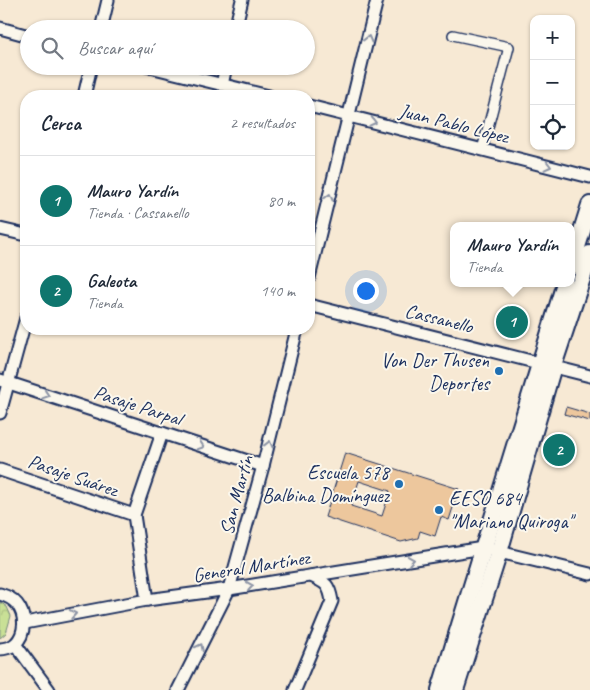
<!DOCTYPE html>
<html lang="es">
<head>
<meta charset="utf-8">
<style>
  :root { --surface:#fff; --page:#f6f6f7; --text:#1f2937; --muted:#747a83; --line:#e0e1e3; --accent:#0f766e }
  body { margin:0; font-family:Caveat,sans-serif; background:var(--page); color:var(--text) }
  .controls { position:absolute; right:15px; top:15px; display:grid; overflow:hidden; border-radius:10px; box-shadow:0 1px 4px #0004 }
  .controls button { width:45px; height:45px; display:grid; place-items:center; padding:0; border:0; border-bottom:1px solid var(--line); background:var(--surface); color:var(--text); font:25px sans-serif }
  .you { position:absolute; left:365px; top:290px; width:18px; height:18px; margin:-12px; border:4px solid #fff; border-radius:50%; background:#1a73e8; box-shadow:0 0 0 8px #1a73e833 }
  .badge { display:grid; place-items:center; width:32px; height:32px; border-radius:50%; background:var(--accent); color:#fff; font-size:16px; font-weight:700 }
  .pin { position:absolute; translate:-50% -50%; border:2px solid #fff; box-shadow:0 1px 5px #0006 }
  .popup { position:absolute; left:450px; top:222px; width:125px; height:65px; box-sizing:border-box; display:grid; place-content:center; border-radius:10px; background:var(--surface); filter:drop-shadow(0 1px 4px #0005); font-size:16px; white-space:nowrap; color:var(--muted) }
  .popup b { font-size:19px; color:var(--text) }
  .popup::after { content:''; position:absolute; left:50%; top:100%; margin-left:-10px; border:10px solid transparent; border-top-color:var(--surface) }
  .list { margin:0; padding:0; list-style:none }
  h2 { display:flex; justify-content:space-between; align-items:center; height:65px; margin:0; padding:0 20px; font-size:21px }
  h2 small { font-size:16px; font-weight:400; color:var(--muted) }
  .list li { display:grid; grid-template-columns:32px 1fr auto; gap:15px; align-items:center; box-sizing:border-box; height:90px; padding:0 20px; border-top:1px solid var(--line) }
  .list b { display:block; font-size:19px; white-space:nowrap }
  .list p { margin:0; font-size:16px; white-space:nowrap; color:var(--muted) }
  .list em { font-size:16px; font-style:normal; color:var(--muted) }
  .icon { flex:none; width:28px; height:28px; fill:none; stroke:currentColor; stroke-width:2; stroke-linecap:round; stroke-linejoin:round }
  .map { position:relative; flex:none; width:590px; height:690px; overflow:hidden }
  .search { position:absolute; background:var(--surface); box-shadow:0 1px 4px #0004; left:20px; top:20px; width:295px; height:55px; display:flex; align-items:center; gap:12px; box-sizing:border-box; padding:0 18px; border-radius:28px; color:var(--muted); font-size:19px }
  .panel { position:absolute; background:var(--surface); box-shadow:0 1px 4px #0004; left:20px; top:90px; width:295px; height:245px; border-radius:20px }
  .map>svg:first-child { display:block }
  .forest { fill:url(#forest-crowns); stroke:#72887a }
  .building { fill:#edc79d; stroke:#1b2f5e; fill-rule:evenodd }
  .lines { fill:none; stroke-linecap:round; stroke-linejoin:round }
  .pedestrian-casing { stroke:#1b2f5e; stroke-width:12 }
  .minor-casing { stroke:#1b2f5e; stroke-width:15 }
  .secondary-casing { stroke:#1b2f5e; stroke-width:20 }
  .pedestrian { stroke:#fbf7ec; stroke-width:9 }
  .minor { stroke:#fbf7ec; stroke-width:11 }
  .secondary { stroke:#fbf7ec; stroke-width:16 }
  .oneway { stroke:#8b93a5 }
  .poi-dot { fill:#1f6fb2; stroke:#fbf7ec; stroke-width:2 }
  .labels { text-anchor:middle; stroke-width:4; stroke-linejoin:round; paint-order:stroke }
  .street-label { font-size:20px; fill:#1b2f5e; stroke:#fbf7ec }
  .poi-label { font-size:20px; fill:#1b2f5e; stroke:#fbf7ec; text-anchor:end }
</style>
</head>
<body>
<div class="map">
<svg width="590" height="690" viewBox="0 0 590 690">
  <defs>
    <pattern id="forest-crowns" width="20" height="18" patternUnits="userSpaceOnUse" patternTransform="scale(1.25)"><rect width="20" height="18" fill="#c9e096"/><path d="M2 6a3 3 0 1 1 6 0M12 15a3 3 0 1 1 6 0" fill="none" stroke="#acc084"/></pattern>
  </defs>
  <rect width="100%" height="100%" fill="#f7e9d4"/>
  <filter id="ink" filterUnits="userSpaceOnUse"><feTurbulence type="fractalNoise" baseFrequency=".02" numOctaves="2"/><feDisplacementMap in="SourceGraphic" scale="10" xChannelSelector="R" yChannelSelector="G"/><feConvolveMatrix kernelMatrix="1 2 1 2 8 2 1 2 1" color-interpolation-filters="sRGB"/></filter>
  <g filter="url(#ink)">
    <path class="forest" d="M0 602 7 607 11 616 6 633 0 638Z"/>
    <g class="building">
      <path d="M566 407 590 414V421L564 414Z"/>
      <path d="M345 453 459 489 449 520 441 517 435 536 420 531 418 538 401 542 325 517ZM359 481 390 491 382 516 351 506Z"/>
    </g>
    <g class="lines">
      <g class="pedestrian-casing">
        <path id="pedestrian" d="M453 35 509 47 482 150"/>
      </g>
      <g class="minor-casing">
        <g id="minor">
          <path d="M0 28 29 36"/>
          <path d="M101 29 108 0"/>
          <path d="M235 29 242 0"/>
          <path d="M146 66 269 96"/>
          <path d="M222 85 226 66"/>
          <path d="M84 96 91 66"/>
          <path d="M309 106 590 177"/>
          <path d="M0 229 26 235"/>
          <path d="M309 278 377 0"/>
          <path d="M309 305 590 376"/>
          <path d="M0 380 263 466"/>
          <path d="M0 413 26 318"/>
          <path d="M0 470 134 515"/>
          <path d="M0 594C6 596 12 598 17 604 26 615 26 634 15 644 12 647 4 649 0 649"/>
          <path d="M147 600 134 515 162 433"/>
          <path d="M25 623 147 600 229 589 483 548 590 574"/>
          <path d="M15 644 49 690"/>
          <path d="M178 690 229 589 263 466 297 329"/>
          <path d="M295 690 332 601C329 584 326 583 311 576"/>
        </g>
      </g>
      <g class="secondary-casing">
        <g id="secondary">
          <path d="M571 266 590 205"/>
          <path d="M440 690 565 283"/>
          <path d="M455 690 499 552 553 366 590 254"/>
        </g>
      </g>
      <use href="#pedestrian" class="pedestrian"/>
      <use href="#minor" class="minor"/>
      <use href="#secondary" class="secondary"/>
    </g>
    <defs><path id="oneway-chevron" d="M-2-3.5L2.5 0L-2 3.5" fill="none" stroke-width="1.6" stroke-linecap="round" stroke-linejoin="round" transform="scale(1.25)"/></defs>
    <g class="oneway">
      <use href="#oneway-chevron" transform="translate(368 39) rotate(-76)"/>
      <use href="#oneway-chevron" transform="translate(373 122) rotate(14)"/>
      <use href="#oneway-chevron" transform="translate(548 166) rotate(14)"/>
      <use href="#oneway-chevron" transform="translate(329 197) rotate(-76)"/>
      <use href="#oneway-chevron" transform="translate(46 395) rotate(18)"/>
      <use href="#oneway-chevron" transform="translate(269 444) rotate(-76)"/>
      <use href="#oneway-chevron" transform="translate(201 446) rotate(18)"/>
      <use href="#oneway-chevron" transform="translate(411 560) rotate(-9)"/>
      <use href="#oneway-chevron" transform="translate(250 586) rotate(-9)"/>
      <use href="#oneway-chevron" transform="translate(73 614) rotate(-10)"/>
      <use href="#oneway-chevron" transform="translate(200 647) rotate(-63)"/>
    </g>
  </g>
  <g class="poi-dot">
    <circle cx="499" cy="371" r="5"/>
    <circle cx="399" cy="484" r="5"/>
    <circle cx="439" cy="510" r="5"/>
  </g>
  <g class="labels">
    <g class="street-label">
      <text transform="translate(454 123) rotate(14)" y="7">Juan Pablo López</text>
      <text transform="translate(439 318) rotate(14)" y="7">Cassanello</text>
      <text transform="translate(138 405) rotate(18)" y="7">Pasaje Parpal</text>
      <text transform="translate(73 475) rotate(19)" y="7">Pasaje Suárez</text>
      <text transform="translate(236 495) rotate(-75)" y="7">San Martín</text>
      <text transform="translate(251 566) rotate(-9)" y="7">General Martínez</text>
    </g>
    <g class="poi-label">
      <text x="489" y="367">Von Der Thusen<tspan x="489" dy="23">Deportes</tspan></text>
      <text x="389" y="479">Escuela 578<tspan x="389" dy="23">Balbina Domínguez</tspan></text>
      <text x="449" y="505" text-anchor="start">EESO 684<tspan x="449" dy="23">"Mariano Quiroga"</tspan></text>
    </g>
  </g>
</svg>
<div class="controls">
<button>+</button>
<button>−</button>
<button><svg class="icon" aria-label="locate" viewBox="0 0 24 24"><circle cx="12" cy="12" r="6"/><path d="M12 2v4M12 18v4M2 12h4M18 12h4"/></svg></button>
</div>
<div class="you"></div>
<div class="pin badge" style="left:512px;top:322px">1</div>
<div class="popup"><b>Mauro Yardín</b>Tienda</div>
<div class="pin badge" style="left:559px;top:450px">2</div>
<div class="search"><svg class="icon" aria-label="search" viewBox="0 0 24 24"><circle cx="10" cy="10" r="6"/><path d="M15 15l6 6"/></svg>Buscar aquí</div>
<section class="panel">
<h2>Cerca<small>2 resultados</small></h2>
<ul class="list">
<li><span class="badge">1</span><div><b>Mauro Yardín</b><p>Tienda · Cassanello</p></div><em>80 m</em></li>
<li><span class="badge">2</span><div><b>Galeota</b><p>Tienda</p></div><em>140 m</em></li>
</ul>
</section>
</div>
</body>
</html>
